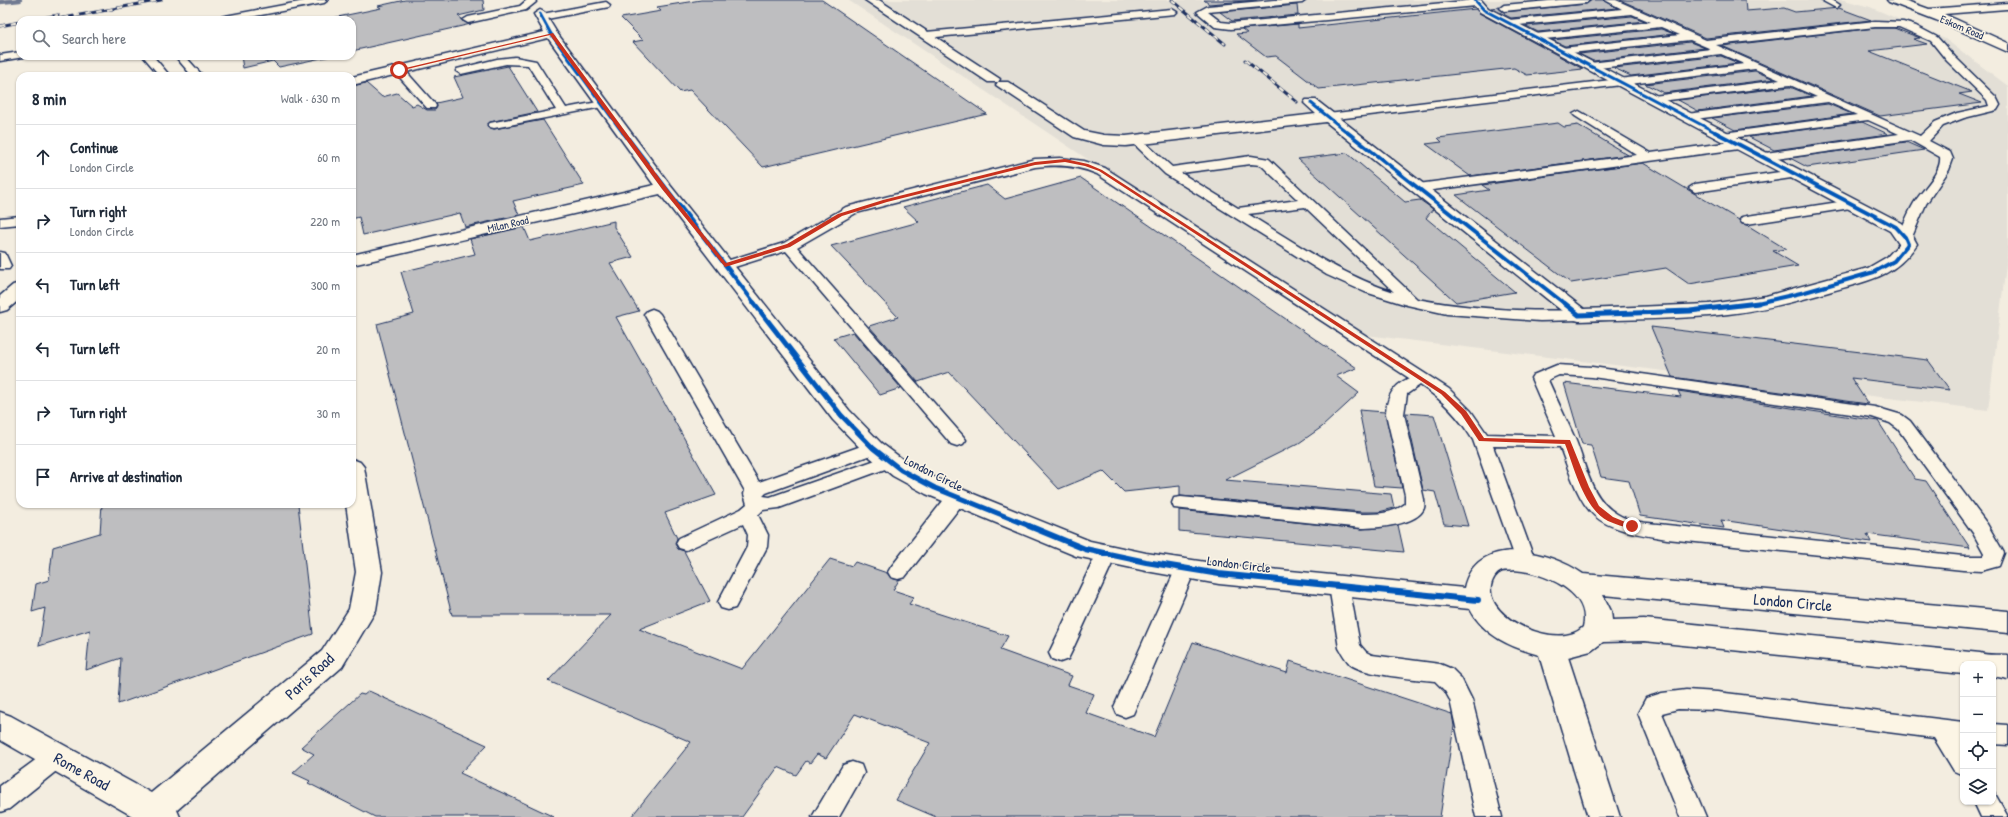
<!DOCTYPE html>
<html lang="en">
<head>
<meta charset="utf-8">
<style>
  :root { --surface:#fff; --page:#f2f2f3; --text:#1f2937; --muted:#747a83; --line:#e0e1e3 }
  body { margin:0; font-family:"Patrick Hand",sans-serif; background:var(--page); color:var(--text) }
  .controls { position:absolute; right:12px; bottom:12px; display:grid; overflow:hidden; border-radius:8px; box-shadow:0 1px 3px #0004 }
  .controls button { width:36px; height:36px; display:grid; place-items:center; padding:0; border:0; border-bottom:1px solid var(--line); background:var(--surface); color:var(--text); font:20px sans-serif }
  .stop { position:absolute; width:12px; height:12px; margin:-9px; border:3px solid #c8321e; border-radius:50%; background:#fff }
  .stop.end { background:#c8321e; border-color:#fff; box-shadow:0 1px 4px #0008 }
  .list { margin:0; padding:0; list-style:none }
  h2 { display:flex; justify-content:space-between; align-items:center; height:52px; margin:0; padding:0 16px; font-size:17px }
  h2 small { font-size:13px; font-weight:400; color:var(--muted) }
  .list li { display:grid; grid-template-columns:26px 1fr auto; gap:12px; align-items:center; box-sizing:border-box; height:64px; padding:0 16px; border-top:1px solid var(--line) }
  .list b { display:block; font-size:15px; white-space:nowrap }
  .list p { margin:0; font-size:13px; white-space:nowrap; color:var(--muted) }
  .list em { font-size:13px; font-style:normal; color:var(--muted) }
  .icon { flex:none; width:22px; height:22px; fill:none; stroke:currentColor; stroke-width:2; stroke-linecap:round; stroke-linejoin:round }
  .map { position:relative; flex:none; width:2008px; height:817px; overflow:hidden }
  .search { position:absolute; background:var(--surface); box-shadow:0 1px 3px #0004; left:16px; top:16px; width:340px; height:44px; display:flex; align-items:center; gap:10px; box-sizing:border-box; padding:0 14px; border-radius:12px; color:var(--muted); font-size:15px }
  .panel { position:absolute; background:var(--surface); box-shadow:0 1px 3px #0004; left:16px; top:72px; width:340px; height:436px; border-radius:12px }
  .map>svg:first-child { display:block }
  .built { fill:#e3dfd6 }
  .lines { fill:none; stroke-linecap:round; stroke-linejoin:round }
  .stream { stroke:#707a91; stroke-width:4.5 }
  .building { fill:#bebec0; stroke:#1b2f5e }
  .service-casing { stroke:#1b2f5e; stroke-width:3 }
  .minor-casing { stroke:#1b2f5e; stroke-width:3 }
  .service { fill:#fcf5e5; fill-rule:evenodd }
  .minor { fill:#fcf5e5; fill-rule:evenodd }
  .rail-casing { stroke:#1b2f5e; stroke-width:3 }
  .rail { stroke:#fcf5e5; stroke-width:2; stroke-dasharray:5.5; stroke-linecap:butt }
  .cycleway-far3-casing { stroke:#fcf5e5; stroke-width:4.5 }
  .cycleway-far2-casing { stroke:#fcf5e5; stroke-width:6 }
  .cycleway-far1-casing { stroke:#fcf5e5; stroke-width:8 }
  .cycleway-casing { stroke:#fcf5e5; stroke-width:9 }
  .cycleway-far3 { stroke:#0057b8; stroke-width:3 }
  .cycleway-far2 { stroke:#0057b8; stroke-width:4 }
  .cycleway-far1 { stroke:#0057b8; stroke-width:5 }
  .cycleway { stroke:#0057b8; stroke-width:6 }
  .route { fill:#c8321e }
  .labels { text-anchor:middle; stroke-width:3; stroke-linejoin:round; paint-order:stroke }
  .far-street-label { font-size:11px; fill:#1b2f5e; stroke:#fcf5e5 }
  .street-label { font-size:13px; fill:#1b2f5e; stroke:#fcf5e5 }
  .near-street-label { font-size:16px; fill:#1b2f5e; stroke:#fcf5e5 }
</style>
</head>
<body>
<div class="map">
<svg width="2008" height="817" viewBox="0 0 2008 817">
  <rect width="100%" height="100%" fill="#f3ede0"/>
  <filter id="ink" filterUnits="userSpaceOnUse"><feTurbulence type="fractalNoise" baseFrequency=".025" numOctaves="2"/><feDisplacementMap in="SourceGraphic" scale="8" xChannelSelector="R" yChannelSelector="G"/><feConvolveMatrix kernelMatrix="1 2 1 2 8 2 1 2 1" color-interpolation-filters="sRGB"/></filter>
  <g filter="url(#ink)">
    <path class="built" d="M848 0H1844L1870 7 1945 39 2008 86V249L1988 410 1349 333Z"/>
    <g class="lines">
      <path class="stream" d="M0 2 20 0"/>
    </g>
    <g class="building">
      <path d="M405 0H483L484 10 458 16 462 19V21L471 24 352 51V20H323L381 8 378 6Z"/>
      <path d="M701 0H822L987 114 763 167 690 90 680 92 633 42 643 40 621 18 661 11 657 7Z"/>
      <path d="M1204 0H1257L1209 4Z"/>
      <path d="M1591 0H1604L1617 8 1511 18 1491 8 1499 7 1504 12 1586 4Z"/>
      <path d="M1620 0H1745L1746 11 1784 8 1795 12 1839 8 1871 20 1706 38Z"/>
      <path d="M1297 5 1298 15 1232 21 1220 12Z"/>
      <path d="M1476 9 1479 13 1583 69 1527 75 1514 68 1319 89 1276 56 1266 57 1236 34 1247 33 1242 29 1298 24V28Z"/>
      <path d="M1632 16 1645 21 1538 32 1526 26Z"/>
      <path d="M1875 28H1894L1920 38 1913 39 1927 44 1869 51 1972 92 1959 94 1982 103 1880 116 1722 46Z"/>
      <path d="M1661 29 1674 34 1565 46 1552 40Z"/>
      <path d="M1690 42 1705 48 1593 61 1579 54Z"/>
      <path d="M241 56H331L279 67 273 61 243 68Z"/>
      <path d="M1721 56 1738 63 1631 76 1614 68Z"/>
      <path d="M508 66 537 112 490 122 487 126 494 129 543 120 584 185 513 201 519 215 465 227 460 213 363 235 359 217 352 219V86L366 83 382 97 397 93 412 106 417 104 427 110H435L437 107 436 103 463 97 454 77Z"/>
      <path d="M1755 71 1774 79 1664 93 1645 84Z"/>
      <path d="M1790 87 1812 96 1698 111 1678 100Z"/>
      <path d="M1828 104 1852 114 1735 130 1712 118Z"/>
      <path d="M1862 122 1888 134 1774 150 1749 137Z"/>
      <path d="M1558 123 1564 127 1578 125 1628 155 1470 176 1426 144 1442 142 1438 138Z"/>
      <path d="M1906 142 1924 150 1807 167 1790 158Z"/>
      <path d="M1347 153 1405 202 1420 200 1433 209 1426 218 1515 292 1456 302 1298 159Z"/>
      <path d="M1643 163 1739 220 1742 224 1747 225 1786 249 1773 251 1798 266 1689 284 1666 268 1571 283 1456 195 1489 190 1482 185Z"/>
      <path d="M1081 178 1357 368 1336 376 1359 393 1322 427 1299 443 1225 480 1391 494 1394 508 1379 512H1362L1180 496V486L1124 492 1103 471 1059 489 949 372 918 382 869 326 898 317 831 246 919 222 903 207 987 185 1005 199Z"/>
      <path d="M614 221V227L633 257 610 263 639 311 616 317 716 495 665 513 677 538 675 544 678 549 684 551 710 601 639 629 742 669 830 559 852 566 855 562 887 573 891 578 899 580 893 590 914 597 909 604 1008 636 1000 650 1072 676 1068 685 1094 694 1086 713 1154 737 1193 642 1287 673 1290 661 1452 714 1454 726 1440 817H936L896 800 930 743 855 714 826 758 817 754 810 763 806 761 796 775 778 767 742 817H631L691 742 548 681 611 615H452L377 324 414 314 401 272 475 254 470 239 524 227 530 241Z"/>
      <path d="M1651 327 1928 360 1950 390 1851 378 1868 404 1672 377Z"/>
      <path d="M853 332 901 388 880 395 833 338Z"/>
      <path d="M1564 383 1681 397 1678 391 1878 421 1915 479 1926 481 1970 548 1867 534 1871 542 1721 520 1724 528 1640 516 1629 481 1601 477 1591 445 1582 444Z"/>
      <path d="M1359 410 1385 412 1402 488 1374 486Z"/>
      <path d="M1406 413 1434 415 1468 526 1444 524 1435 492 1423 490Z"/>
      <path d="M102 504H298L313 634 118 704 121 658 86 670 90 630 39 646 45 608 32 612 36 584 49 580 53 547 100 533Z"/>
      <path d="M1179 510 1362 529 1398 525 1404 552 1179 531Z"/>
      <path d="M369 691 487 745 460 773 554 817H375L308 783 310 781 293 773 314 754 301 747 360 694 364 695Z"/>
    </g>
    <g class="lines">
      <g class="service-casing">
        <g id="service">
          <path d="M310 0H328L324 3 234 20H215L220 17Z"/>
          <path d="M527 0H535L536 2 526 10 468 23 463 20 468 17 520 6Z"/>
          <path d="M1274 0H1306L1302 3 1208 12 1221 22 1231 23 1476 0 1480 3 1476 6 1231 29 1215 27 1197 12 1208 6Z"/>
          <path d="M1559 0H1590L1586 3 1504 11 1500 8 1504 5Z"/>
          <path d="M1605 0H1616L1706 40 1875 21 1903 22 1916 26 1937 37 1955 57 1996 97 2000 105 1997 110 1964 118 1943 126 1929 141 1950 152 1953 159 1949 170 1926 204 1912 237 1910 240H1900L1898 237C1903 226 1908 213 1914 203 1922 190 1942 172 1940 157L1910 140 1762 161 1758 160 1756 157 1758 154 1899 134 1868 120 1723 139 1717 136 1723 133 1857 115 1828 102 1687 120 1681 117 1687 114 1817 97 1790 85 1653 102 1648 99 1653 96 1780 80 1755 69 1328 120 1322 117 1328 114 1744 64 1721 54 1590 69 1585 66 1590 63 1711 49 1690 40 1562 54 1557 51 1562 48 1680 35 1661 27 1535 40 1530 37 1535 34 1651 22 1632 14 1509 26 1504 23 1509 20 1622 9ZM1875 27H1899L1931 41 1947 61 1987 100 1989 106 1957 113 1935 122 1920 136 1716 45Z"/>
          <path d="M1821 0H1832L1840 5 1836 8Z"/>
          <path d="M606 2 610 5 609 7 542 20 537 17 542 14Z"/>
          <path d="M1172 9 1177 12 1175 14 926 38 921 35 926 32Z"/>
          <path d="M20 52V56L24 57 0 61V55Z"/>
          <path d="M143 56H153L170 76H160Z"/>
          <path d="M175 56H185L203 76H192Z"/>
          <path d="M515 57 536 61 566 108 603 101 608 104 607 106 494 128 490 127 488 125 490 123 556 110 528 65 506 64 461 74 456 71 457 69 497 59Z"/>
          <path d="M399 67 403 68 435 104 436 106 435 108H427L395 72 394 70 395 68Z"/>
          <path d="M1579 111 1651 153 1739 141 1745 145 1739 149 1418 192 1412 188 1418 184 1637 155 1575 116 1573 114Z"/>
          <path d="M1136 137 1140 138 1172 167 1251 156 1269 159 1417 299C1470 309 1525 312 1579 310L1584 312 1587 315 1584 318 1579 320 1540 321 1447 314 1407 305 1365 292 1327 275 1165 174 1132 142 1130 140ZM1251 164 1261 165 1298 200 1238 208 1181 173ZM1305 207 1394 292C1341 275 1295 243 1248 214Z"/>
          <path d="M1060 158 1084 161 1105 168 1449 389 1471 411 1487 434 1556 436 1531 378 1533 375 1557 365 1592 367 1875 407 1902 415 1910 421 1987 524 2004 553 1999 566 1981 571 1963 570 1667 539C1590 527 1586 519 1560 447L1493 446 1535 561 1532 566 1525 568 1518 566 1473 440C1459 417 1443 400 1420 385L1407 394 1404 414 1423 495C1424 499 1425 504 1424 508 1418 525 1377 528 1362 528L1174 508 1172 503 1174 498 1181 497 1362 514C1378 514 1392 514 1405 504V495L1386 414C1387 396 1393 386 1409 378L1097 174C1076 165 1057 164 1035 167L856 213 797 247 963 436 966 440 963 444 957 446 951 444 786 251 725 270 720 269 718 266 720 263 784 243 846 207 1035 159ZM1559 375 1592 377 1872 417 1890 423 1898 429 1973 533 1984 553 1983 556H1963L1667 525C1651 523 1631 523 1617 514 1591 499 1586 466 1576 441 1567 421 1557 400 1548 380Z"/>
          <path d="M1794 170 1800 174 1798 177 1695 192 1689 188 1695 184Z"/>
          <path d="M1852 200 1857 201 1858 204 1857 207 1747 224 1742 223 1740 220 1742 217 1747 216Z"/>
          <path d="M20 216V224L0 226V218Z"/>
          <path d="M0 252 5 253 11 266 9 269H0Z"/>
          <path d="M652 309 657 311 660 314 759 482 867 444 873 442 879 444 882 448 879 452 766 493 763 496 770 497 890 455 896 457 899 461 896 465 779 508 763 510 758 515 768 535 767 547 735 608 728 610 721 608 718 602 747 547 748 535 743 524 686 550 679 548 676 543 679 538 741 509 747 504 744 494 745 491 644 314 647 311Z"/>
          <path d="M957 491 964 492 966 497 964 502 905 577 898 579 891 577 888 572 891 567 950 492Z"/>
          <path d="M1107 546 1114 548 1117 553 1071 653 1068 659 1060 662 1052 659 1049 653 1097 553 1100 548Z"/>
          <path d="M1186 561 1193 563 1196 568 1136 707 1133 714 1125 717 1117 714 1114 707 1176 568 1179 563Z"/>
          <path d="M1339 578 1346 581 1349 586 1360 645 1366 652 1372 655 1440 664 1452 669 1461 678 1472 700 1502 817H1476L1450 700 1445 691 1435 681C1416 679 1363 675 1350 664 1345 659 1342 653 1339 648L1329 586 1332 581Z"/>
          <path d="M1686 690 1717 692 1963 722V775L1954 771 1934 738 1717 710 1678 709 1662 713 1706 817H1680L1638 713 1646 698 1662 693Z"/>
          <path d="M1993 724 2008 725V745L1993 744Z"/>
          <path d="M57 747 65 750 69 757 65 764 9 809 0 812V786L49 750Z"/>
          <path d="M852 762 861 765 864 773 839 817H812L843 765Z"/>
          <path d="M1993 793 1995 794 2008 817H1981L1974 802H1993Z"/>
        </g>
      </g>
      <g class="minor-casing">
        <g id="minor">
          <path d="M865 0H879L1000 79 998 82H988Z"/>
          <path d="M1469 0H1481L1488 8 1902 223 1911 233 1917 244C1894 278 1869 280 1832 291 1798 301 1763 310 1728 314 1679 320 1629 319 1579 321L1572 319 1326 122 1126 146 1104 145 1074 137 996 85 998 82H1008L1084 131 1104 135 1126 136 1316 114 1304 103 1306 100H1316L1584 309 1709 304 1766 296 1868 268 1887 257 1899 244 1890 231 1480 12Z"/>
          <path d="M1887 0H1904L1929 9 2008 3V9H2006L1944 14 2008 43V52L1936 20 1889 2Z"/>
          <path d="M540 10 544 12 557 33 670 185 849 410 881 443 909 464 944 482 1090 541 1146 553 1219 564 1464 588C1476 533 1549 550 1583 574L2008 611V633L1603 595 1611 611 1612 620 1644 619 1980 653C1989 656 1998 654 2008 655V679L1993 676V664H1963V674L1644 641 1603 642 1591 651 1568 657 1620 817H1588L1539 655C1511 647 1484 636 1470 609L1219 584 1146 571 1076 556 926 494 893 476 865 453 833 420 660 194 352 265V255L654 185 548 38 352 85V77L544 32 534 14ZM1514 570C1542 572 1592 591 1583 627 1560 651 1485 620 1491 586 1492 580 1496 573 1502 571 1505 570 1510 571 1514 570Z"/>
          <path d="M20 283V299L7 310 0 312V296L13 285Z"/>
          <path d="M352 459 360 462 364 467 382 572 376 610 342 667 177 810 180 817H134L0 740V712L11 716 151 793 322 651 349 609 356 572 346 504H352Z"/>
        </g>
      </g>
      <use href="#service" class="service"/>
      <use href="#minor" class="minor"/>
      <g class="rail-casing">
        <g id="rail">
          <path d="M1172 0 1225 44"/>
          <path d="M33 20 58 15"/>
          <path d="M53 20 161 0"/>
          <path d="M0 26 20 22"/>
          <path d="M1245 60 1297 102"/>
        </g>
      </g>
      <use href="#rail" class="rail"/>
      <g class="cycleway-far3-casing">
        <g id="cycleway-far3">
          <path d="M1475 0 1484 10 1717 133"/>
          <path d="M540 14 551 34 623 133"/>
          <path d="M1311 103 1348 133"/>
        </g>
      </g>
      <g class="cycleway-far2-casing">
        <g id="cycleway-far2">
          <path d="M623 132 755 304"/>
          <path d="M1347 132 1565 304"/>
          <path d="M1715 132 1896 227 1905 237 1908 244 1894 261 1874 272 1805 292 1753 304"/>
        </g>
      </g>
      <g class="cycleway-far1-casing">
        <g id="cycleway-far1">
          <path d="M754 303 841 415 873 448 901 470 935 488 1032 527"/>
          <path d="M1564 303 1579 315 1690 311 1758 303"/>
        </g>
      </g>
      <g class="cycleway-casing">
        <path id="cycleway" d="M1029 526 1085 549 1146 562 1219 574 1478 600"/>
      </g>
      <use href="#cycleway-far3" class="cycleway-far3"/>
      <use href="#cycleway-far2" class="cycleway-far2"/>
      <use href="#cycleway-far1" class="cycleway-far1"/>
      <use href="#cycleway" class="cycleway"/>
    </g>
  </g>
  <path class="route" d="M553 33 666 187 726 263 787 244 838 214 883 200 1035 162 1065 159 1088 164 1102 170 1445 392 1466 411 1484 438 1570 440 1589 487 1599 506 1613 517 1635 526 1632 529C1624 527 1615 524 1608 521 1584 509 1574 467 1565 444L1479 441 1461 414 1441 394 1099 171 1085 166 1065 162 1035 165 887 202 842 216 790 247 725 267 662 189 550 35 399 71 397 70Z"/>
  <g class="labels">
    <g class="far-street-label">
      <text transform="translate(1962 27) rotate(23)" y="4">Eskom Road</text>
      <text transform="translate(508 224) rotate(-13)" y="4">Milan Road</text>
    </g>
    <g class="street-label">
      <text transform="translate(934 473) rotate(27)" y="5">London Circle</text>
      <text transform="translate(1239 564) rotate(7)" y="5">London Circle</text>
    </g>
    <g class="near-street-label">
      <text transform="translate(1793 602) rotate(5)" y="6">London Circle</text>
      <text transform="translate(309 676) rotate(-43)" y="6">Paris Road</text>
      <text transform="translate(82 771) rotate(29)" y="6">Rome Road</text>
    </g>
  </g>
</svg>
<div class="controls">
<button>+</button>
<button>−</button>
<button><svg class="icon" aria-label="locate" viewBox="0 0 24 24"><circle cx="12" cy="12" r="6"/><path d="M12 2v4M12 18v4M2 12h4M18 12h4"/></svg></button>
<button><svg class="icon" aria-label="layers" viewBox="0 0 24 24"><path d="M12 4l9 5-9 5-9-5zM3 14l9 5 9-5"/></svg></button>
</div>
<div class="stop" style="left:399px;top:70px"></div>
<div class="stop end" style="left:1632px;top:526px"></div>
<div class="search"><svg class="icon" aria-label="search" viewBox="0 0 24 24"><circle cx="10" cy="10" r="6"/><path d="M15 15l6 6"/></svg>Search here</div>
<section class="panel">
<h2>8 min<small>Walk · 630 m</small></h2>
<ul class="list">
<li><svg class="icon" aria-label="ahead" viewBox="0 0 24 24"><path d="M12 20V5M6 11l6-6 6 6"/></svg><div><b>Continue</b><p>London Circle</p></div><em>60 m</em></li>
<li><svg class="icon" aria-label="right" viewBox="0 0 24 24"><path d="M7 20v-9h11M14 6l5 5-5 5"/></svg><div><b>Turn right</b><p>London Circle</p></div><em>220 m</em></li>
<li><svg class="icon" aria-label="left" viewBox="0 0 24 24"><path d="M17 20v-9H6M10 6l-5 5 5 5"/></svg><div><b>Turn left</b></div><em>300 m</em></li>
<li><svg class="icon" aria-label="left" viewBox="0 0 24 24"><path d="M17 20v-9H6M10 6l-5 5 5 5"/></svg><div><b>Turn left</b></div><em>20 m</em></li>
<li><svg class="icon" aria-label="right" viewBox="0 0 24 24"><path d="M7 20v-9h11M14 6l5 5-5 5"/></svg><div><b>Turn right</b></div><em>30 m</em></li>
<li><svg class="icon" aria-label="arrive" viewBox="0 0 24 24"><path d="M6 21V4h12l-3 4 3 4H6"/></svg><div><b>Arrive at destination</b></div></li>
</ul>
</section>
</div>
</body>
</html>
